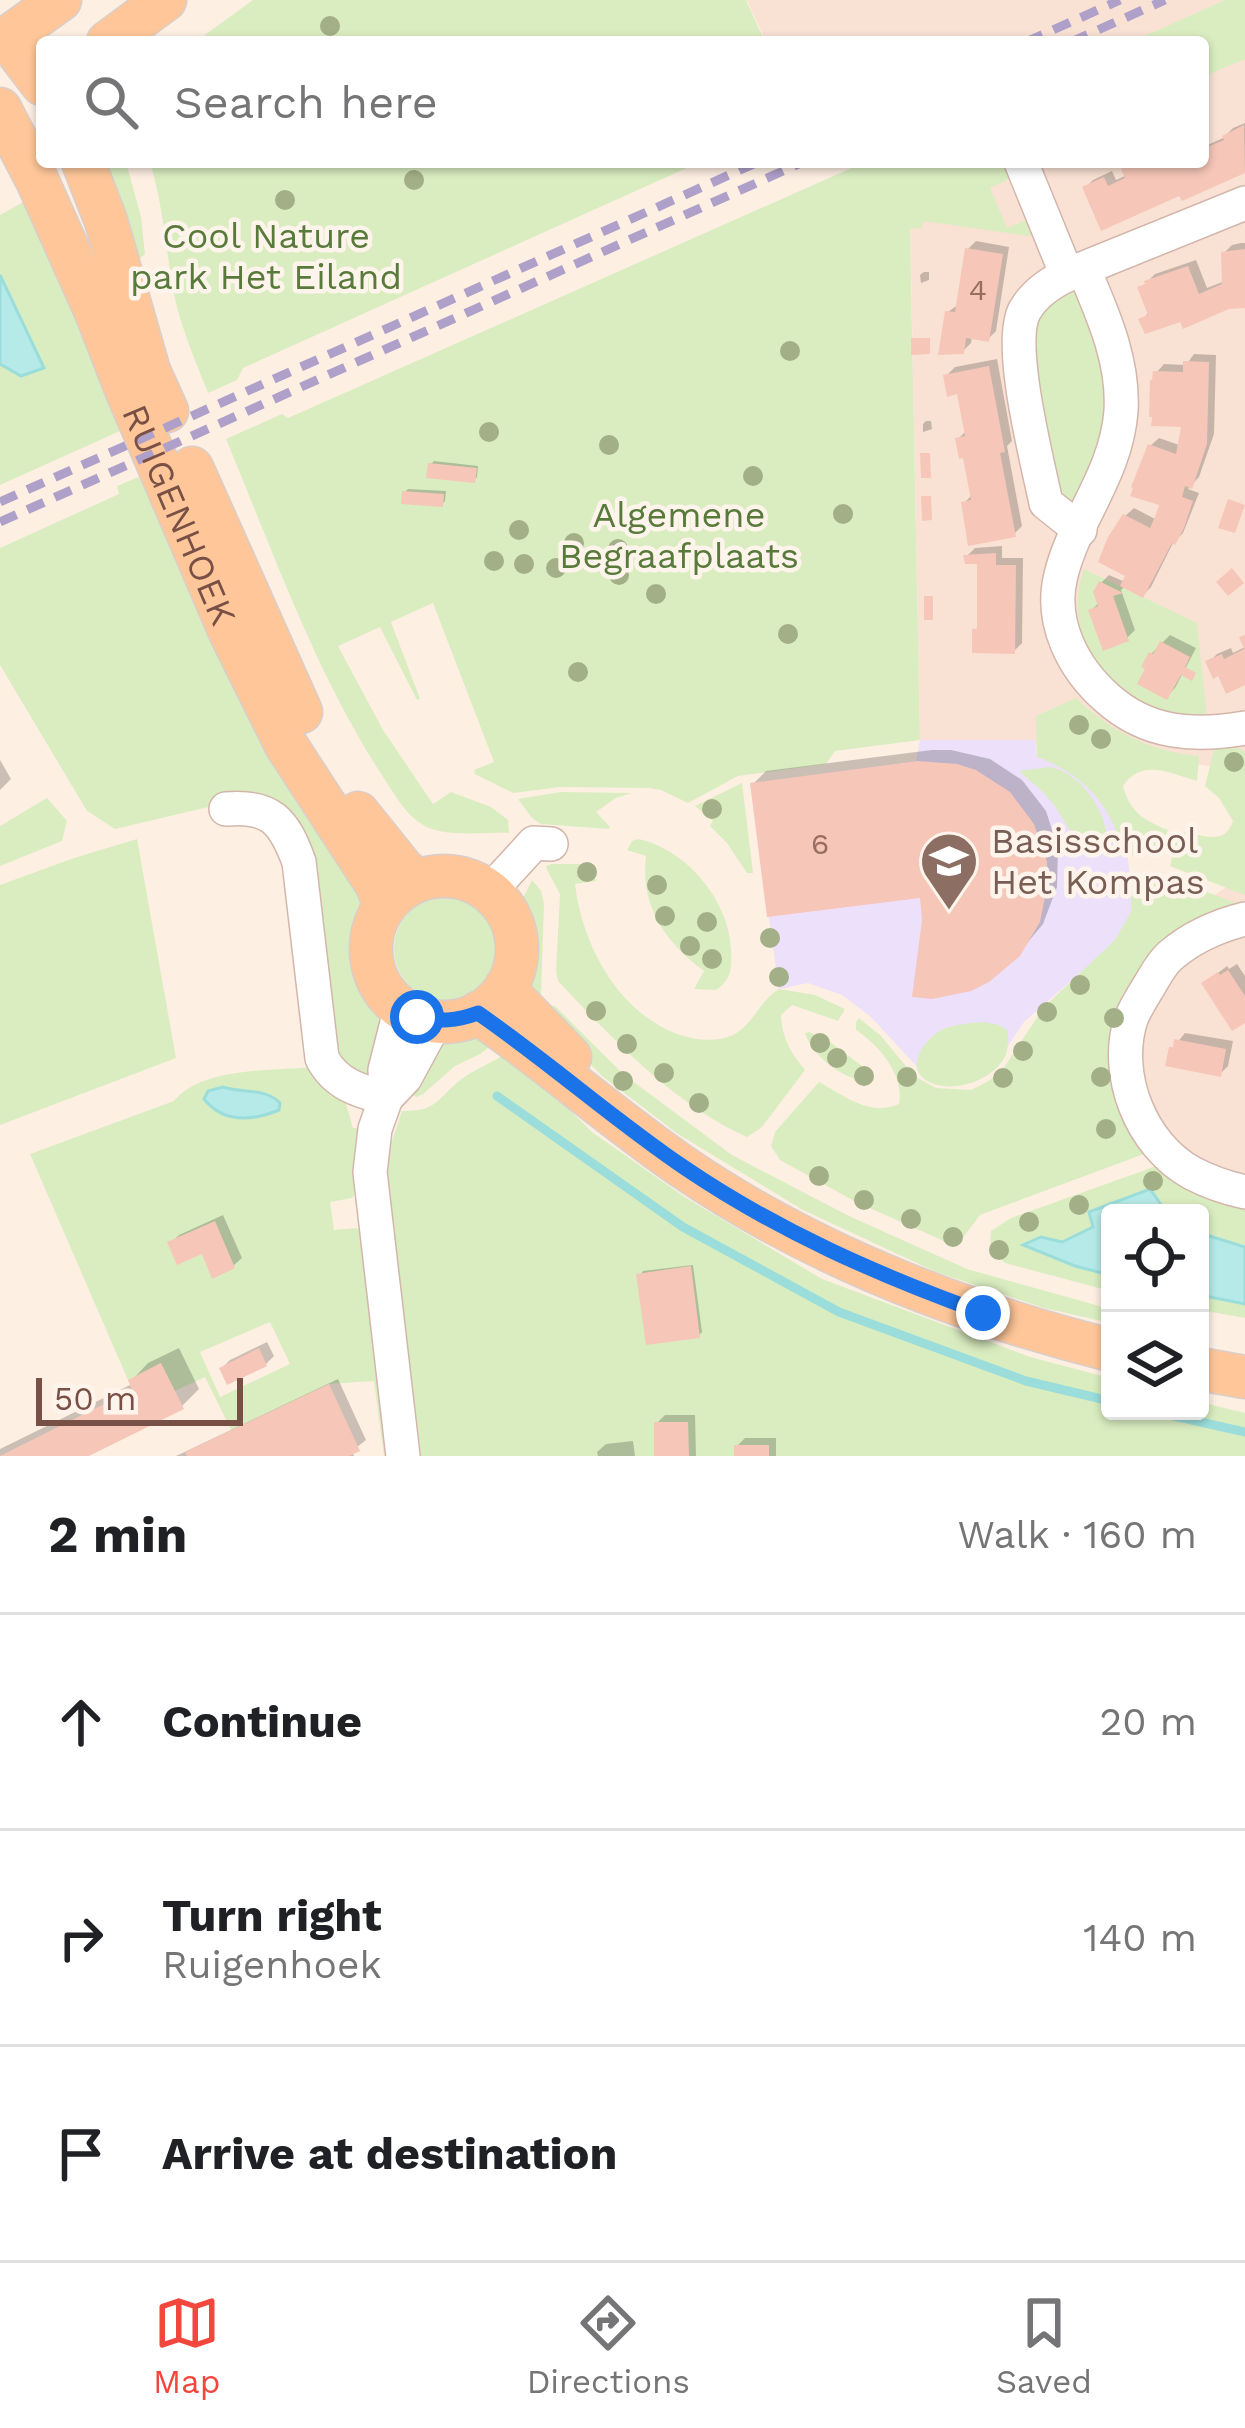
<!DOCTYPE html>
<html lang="en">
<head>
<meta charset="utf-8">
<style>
  :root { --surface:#fff; --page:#f2f2f2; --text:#202124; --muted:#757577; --line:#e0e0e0; --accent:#f3463d }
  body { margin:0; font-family:"Work Sans",sans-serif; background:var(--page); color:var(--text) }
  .controls { position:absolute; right:36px; bottom:36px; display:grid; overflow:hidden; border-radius:12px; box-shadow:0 3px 9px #0004 }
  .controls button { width:108px; height:108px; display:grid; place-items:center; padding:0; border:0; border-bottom:3px solid var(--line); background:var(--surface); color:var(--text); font:60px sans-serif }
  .scale { position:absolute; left:36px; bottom:30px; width:207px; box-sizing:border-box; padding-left:12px; border:6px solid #795046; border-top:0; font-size:33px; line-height:42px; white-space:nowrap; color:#795046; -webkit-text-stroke:9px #fff4eb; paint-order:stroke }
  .stop { position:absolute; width:36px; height:36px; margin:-27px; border:9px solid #1a73e8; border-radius:50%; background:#fff }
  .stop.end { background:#1a73e8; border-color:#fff; box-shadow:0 3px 12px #0008 }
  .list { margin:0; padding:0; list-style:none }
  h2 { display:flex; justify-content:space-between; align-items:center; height:156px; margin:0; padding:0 48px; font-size:51px }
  h2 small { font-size:39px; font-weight:400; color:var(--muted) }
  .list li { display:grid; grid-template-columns:78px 1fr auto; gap:36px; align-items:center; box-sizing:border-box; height:216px; padding:0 48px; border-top:3px solid var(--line) }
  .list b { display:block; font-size:45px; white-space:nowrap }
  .list p { margin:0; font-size:39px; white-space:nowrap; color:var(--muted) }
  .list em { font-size:39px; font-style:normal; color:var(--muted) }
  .icon { flex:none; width:66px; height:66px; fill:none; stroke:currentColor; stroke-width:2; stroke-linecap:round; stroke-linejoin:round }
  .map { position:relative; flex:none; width:1245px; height:1456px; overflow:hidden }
  .search { position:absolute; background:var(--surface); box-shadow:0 3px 9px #0004; left:36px; right:36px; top:36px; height:132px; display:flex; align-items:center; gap:30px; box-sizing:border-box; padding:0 42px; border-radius:12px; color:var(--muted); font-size:45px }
  .sheet { height:804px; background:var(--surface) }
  nav { display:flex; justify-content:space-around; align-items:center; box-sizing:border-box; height:168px; border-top:3px solid var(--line); background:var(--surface); font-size:33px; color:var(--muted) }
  nav a { display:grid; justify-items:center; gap:6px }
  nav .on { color:var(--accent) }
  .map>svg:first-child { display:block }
  .residential { fill:#f9e2d4 }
  .education { fill:#ece0fb }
  .green { fill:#daedc0; fill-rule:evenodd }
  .water { fill:#b6eae8; stroke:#9bdddb; stroke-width:3 }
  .shadow { fill:#0003 }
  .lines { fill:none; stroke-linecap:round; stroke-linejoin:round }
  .stream { stroke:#9bdddb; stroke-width:9 }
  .building { fill:#f6c6b8 }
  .minor-casing { stroke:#d3b6ab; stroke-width:36 }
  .major-casing { stroke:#d9cecb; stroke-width:45 }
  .minor { stroke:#fff; stroke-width:33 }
  .major { stroke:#ffc799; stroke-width:42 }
  .rail { stroke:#afa0c9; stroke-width:9; stroke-dasharray:18 12; stroke-linecap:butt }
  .tree { fill:#a3af87 }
  .route { stroke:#1a73e8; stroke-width:15 }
  .labels { text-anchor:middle; stroke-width:9; stroke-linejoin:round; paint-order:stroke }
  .number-label { font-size:30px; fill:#986e62 }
  .park-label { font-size:36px; fill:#587a3b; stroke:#fff4eb }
  .street-label { font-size:36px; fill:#795046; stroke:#fff4eb }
  .education-label { font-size:36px; fill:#785e54; stroke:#fff4eb; text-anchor:start }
</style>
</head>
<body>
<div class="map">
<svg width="1245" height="1456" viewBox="0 0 1245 1456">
  <rect width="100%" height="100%" fill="#feefe3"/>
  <g class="residential">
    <path d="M747 0H1245V771L1064 746 920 740 909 162H1203V42H766Z"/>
    <path d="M1245 873V1204L1144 1147 1128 982 1185 917Z"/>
  </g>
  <path class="education" d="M920 740H1035L1037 757 1064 764 1107 803 1125 836 1134 907 1120 938 1024 1022 992 1069 930 1081 871 1017 842 995 808 983 779 989 750 783 916 761Z"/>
  <g class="green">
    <path d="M253 0H746L765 42H195Z"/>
    <path d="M1225 0H1245V59L1203 77V42H1131Z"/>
    <path d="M100 162H126L141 217 145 254 139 259 128 219 109 170 104 171Z"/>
    <path d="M150 162H700L243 368 237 380 208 393C195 360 181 328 174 294 166 250 163 205 150 162Z"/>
    <path d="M865 162H1024L1006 171 1009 179 990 188 1007 228 1031 218 1038 232 1029 236 924 221 922 228 910 229 920 740 835 751 826 764 738 776 688 803 661 790 649 788 560 787 513 793 475 774 474 770 494 762 433 603 391 622 420 699 417 700 380 627 338 646 383 730 433 804 451 792 491 807 508 820 509 833C488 832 446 837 427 827 407 817 397 798 385 780 316 675 274 554 226 439L282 414 288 418Z"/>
    <path d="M27 200 129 427 0 485V215Z"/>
    <path d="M1068 288 1080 289 1100 338 1108 425 1078 506 1055 502 1027 331 1030 311Z"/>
    <path d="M148 473 366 908 364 919 367 920C352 975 379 979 382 1022 383 1038 375 1055 372 1070L361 1076 339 1066 302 848 221 804 115 829 87 811 0 665V548L119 494 117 486Z"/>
    <path d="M1084 569 1197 623 1207 718C1188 717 1168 717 1150 710 1097 687 1063 624 1084 569Z"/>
    <path d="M1076 698C1112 732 1149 751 1199 756L1197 781C1169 773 1142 758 1123 786 1130 812 1143 820 1168 830 1159 852 1145 855 1123 856 1115 807 1082 773 1037 757L1036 716Z"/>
    <path d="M1231 744 1245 752V895L1170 866 1175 844 1185 832C1205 836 1225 845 1233 821L1219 798 1205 786 1215 746Z"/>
    <path d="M1050 767C1081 772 1112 817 1106 847L1099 850C1067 840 1068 821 1049 799 1041 789 1029 780 1019 771Z"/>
    <path d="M742 783 753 873H747L727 843 710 826 713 821 695 806Z"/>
    <path d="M561 792 632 793 616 798 596 812 610 827 609 829 541 824 532 818 518 799Z"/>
    <path d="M47 798 67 821 62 841 0 866V826Z"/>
    <path d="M137 839 176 1058 0 1125V885L74 858Z"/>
    <path d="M638 839C686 849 729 900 731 949 732 967 732 979 716 990L694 989 704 971C665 942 640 906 646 856L627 850 632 841Z"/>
    <path d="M552 864H580L593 870 596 881 575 884C582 944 617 1011 677 1034 695 1040 715 1043 733 1035 753 1025 760 1000 779 989L815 995 845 1009 838 1021 792 1005 781 1015C782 1038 790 1052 805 1070L762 1127 747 1137C673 1104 613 1039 558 981L556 971 560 894 547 870 546 866Z"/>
    <path d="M1132 877C1171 879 1205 890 1240 905L1140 976 1129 1129 1144 1154 980 1215 962 1239 946 1242 856 1202 780 1160 771 1146 775 1132 819 1082C845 1096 870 1117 899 1104 905 1076 879 1045 856 1030V1022L859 1018 881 1036 914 1076 936 1088 971 1090 987 1082 1001 1072 1044 1007 1115 940 1131 912Z"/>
    <path d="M532 880 541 891 544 904 541 994 533 1002 522 978C533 952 525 931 519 906Z"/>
    <circle cx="446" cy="949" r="52"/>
    <path d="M554 1005 623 1074 732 1155 849 1216 967 1269 1110 1309V1323L1044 1308 936 1272 803 1210 678 1134 602 1076 544 1016Z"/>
    <path d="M984 1022 999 1025 1008 1031C1008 1041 1009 1051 1003 1060 989 1082 949 1095 926 1080 903 1065 929 1034 946 1028 958 1024 972 1023 984 1022Z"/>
    <path d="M809 1032 826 1039 870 1072 874 1078 872 1082C847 1082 813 1058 805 1033Z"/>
    <path d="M467 1034 496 1042 480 1054 455 1066 423 1094 417 1097 409 1094 444 1039Z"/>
    <path d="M510 1051 592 1132 683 1196 822 1279 1030 1357 1110 1378V1411H1200V1402L1245 1413V1456H421L387 1181 386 1159 402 1111C437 1111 435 1101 459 1081 474 1069 494 1062 510 1051Z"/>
    <path d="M313 1067 346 1104 353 1128H358L355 1149 360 1187 352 1198 330 1202 334 1230 356 1228 364 1233 391 1456H384L374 1381 329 1384 231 1430 205 1377 175 1391 160 1363 128 1380 30 1154 174 1101C201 1067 272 1071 313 1067ZM270 1322 290 1364 220 1397 200 1352Z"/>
    <path d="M1159 1165 1245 1206V1318L1200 1310V1213H1110V1291L1005 1263 990 1250 991 1231 1011 1218Z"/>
  </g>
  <g class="water">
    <path d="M0 275 44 368 21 376 0 364Z"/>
    <path d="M223 1087C243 1094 264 1087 280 1103L279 1110C252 1121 224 1124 204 1099L208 1091Z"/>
    <path d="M1150 1189 1167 1213H1110V1275L1075 1266 1023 1245 1041 1237 1062 1242 1093 1227 1089 1212Z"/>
    <path d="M1200 1233 1245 1247V1304L1200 1295Z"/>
  </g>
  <g class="shadow">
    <path d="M1245 123V169L1183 197 1181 192 1085 188 1093 180 1112 171 1116 180 1127 175 1125 170 1133 162H1203V147L1223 138 1233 128Z"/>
    <path d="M976 241 1009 247 996 331 988 339 972 336 971 343 963 351 948 312 959 304 968 249Z"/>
    <path d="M1241 243H1245V305L1182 318 1142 320 1150 311 1141 288 1155 274 1196 260 1207 288 1225 281 1224 253 1232 245Z"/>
    <path d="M924 272H929V280L921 283 920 275Z"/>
    <path d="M1194 354 1216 355 1214 434 1199 477 1188 489 1199 493 1183 533 1173 543 1151 587 1143 595 1125 586 1121 590 1135 630 1127 638 1091 610 1100 602 1101 583 1109 575 1125 582V516L1134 508 1157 520 1163 503 1150 446 1159 438 1182 446 1184 424 1156 373 1164 364 1186 365Z"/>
    <path d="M997 359 1012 441 1007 446 1022 526 1014 534 964 503 973 494 958 439 967 430 959 391 946 376 955 367Z"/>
    <path d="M926 421H931L932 429 923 432V424Z"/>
    <path d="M434 461 478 466 477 477 474 480 431 464Z"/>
    <path d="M408 489 446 491 445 501 442 504 405 492Z"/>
    <path d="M1002 546V558H1023L1022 643 1014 651 975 630 980 626V561L967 556 975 548Z"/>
    <path d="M1170 635 1196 648 1175 688 1167 696 1151 654Z"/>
    <path d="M1245 647V682L1219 672 1209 662 1217 654 1231 648 1233 653Z"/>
    <path d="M932 750H951L990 759 1022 780 1046 811 1058 848 1057 887 1043 924 1018 954 925 920 923 895 753 784 766 771Z"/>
    <path d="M0 760 11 779 0 790Z"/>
    <path d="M1237 964 1245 976V1019L1205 983 1227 966 1229 969Z"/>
    <path d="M1185 1033 1233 1041 1228 1066 1220 1074 1176 1044Z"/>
    <path d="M223 1215 242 1258 233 1266 203 1250 171 1243 179 1235Z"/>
    <path d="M693 1265 702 1332 699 1335 640 1275 643 1271Z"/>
    <path d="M267 1342 274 1356 266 1364 222 1368 230 1360Z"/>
    <path d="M179 1348 199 1389 182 1406 83 1456H0V1449L132 1384 131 1381 148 1363Z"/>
    <path d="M338 1379 366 1440 352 1451 354 1456H176Z"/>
    <path d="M665 1415H695L696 1456H657V1423Z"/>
    <path d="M745 1438H776V1456H737V1446Z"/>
    <path d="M633 1441 635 1456H598L597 1452 606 1444Z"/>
  </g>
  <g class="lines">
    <g class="stream">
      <path d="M497 1096 683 1227 839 1312 1026 1381 1110 1401"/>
      <path d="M1152 1411 1245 1432"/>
    </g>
  </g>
  <g class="building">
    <path d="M1244 125 1245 173 1182 201 1179 196 1101 231 1082 187 1104 177 1108 186 1125 178 1121 169 1138 162 1144 164 1166 162 1168 165 1175 162H1203V149L1224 140 1222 136Z"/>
    <path d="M965 248 1003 254 989 342 966 338 964 354 938 355 945 311 955 312Z"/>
    <path d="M1245 249V308L1229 309 1183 329 1180 322 1145 334 1138 319 1148 315 1137 287 1145 284 1144 281 1188 266 1199 294 1222 284 1221 252Z"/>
    <path d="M911 338H930V354L911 355Z"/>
    <path d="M1183 361 1209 362 1207 444 1192 489 1185 486 1182 497 1193 501 1184 528 1175 545 1172 543 1143 598 1120 586 1125 576 1098 562 1108 537 1123 514 1150 528 1155 517 1159 505 1130 496 1133 488 1131 487 1148 444 1176 454 1181 427 1151 426 1152 417H1149L1150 380H1152L1153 371 1183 372Z"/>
    <path d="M989 366 1005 452 1000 453 1016 537 968 546 961 502 971 500 963 458 959 459 955 438 965 436 957 394 947 397 943 375Z"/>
    <path d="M920 453H930L931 478H921Z"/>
    <path d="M428 463 477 468 475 483 426 478Z"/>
    <path d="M402 491 444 494 443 507 401 504Z"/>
    <path d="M921 496H931L932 520 922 521Z"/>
    <path d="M1228 499 1245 505 1235 533 1218 528Z"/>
    <path d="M996 553V565H1016L1015 654 972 653V629H977V564H965L963 555Z"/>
    <path d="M1232 568 1244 583 1228 596 1216 582Z"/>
    <path d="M1099 581 1123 593 1113 596 1129 641 1103 651 1088 610 1098 606 1093 592Z"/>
    <rect x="924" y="596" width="9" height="24"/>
    <path d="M1245 635V685L1226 694 1218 676 1213 679 1205 661 1222 654 1224 659 1244 649 1239 637Z"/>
    <path d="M1160 641 1190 657 1185 667 1196 673 1192 681 1181 675 1167 700 1137 684 1145 669 1141 667 1149 652 1153 654Z"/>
    <path d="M917 761 957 764 976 770 1010 792 1034 824 1047 862 1048 882 1040 922 1020 956 989 982 971 991 932 999 912 997 922 920 920 898 767 917 750 783Z"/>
    <path d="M1228 970 1245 996V1023L1232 1031 1201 983 1218 972 1220 975Z"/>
    <path d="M1174 1039 1226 1049 1221 1077 1165 1066 1169 1047H1173Z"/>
    <path d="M215 1221 235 1268 212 1279 202 1254 177 1265 167 1242Z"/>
    <path d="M691 1266 700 1338 646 1345 636 1274Z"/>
    <path d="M259 1348 267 1366 227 1385 219 1368Z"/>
    <path d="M161 1363 184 1409 89 1456H0L132 1390 128 1380Z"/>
    <path d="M329 1384 360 1451 349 1456H187L185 1452Z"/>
    <path d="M654 1422H688L689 1456H654Z"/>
    <rect x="734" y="1445" width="35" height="11"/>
  </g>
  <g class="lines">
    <g class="minor-casing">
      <g id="minor">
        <path d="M1021 162 1067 275"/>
        <path d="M1084 270C1103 315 1124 361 1121 411 1116 475 1075 518 1061 575 1049 622 1073 668 1107 698 1147 734 1194 737 1245 728"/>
        <path d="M1080 530 1046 503C1038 463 1006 343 1025 310 1035 293 1050 283 1067 275L1245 203"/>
        <path d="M226 809C271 805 284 821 299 862L322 1058C335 1084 359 1091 386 1098"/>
        <path d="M490 891 534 843 551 844"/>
        <path d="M1245 919C1217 926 1192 937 1170 956 1161 964 1155 976 1149 986 1143 996 1135 1008 1131 1019 1113 1075 1141 1145 1192 1173 1209 1182 1227 1188 1245 1192"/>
        <path d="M401 1007 385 1070 386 1098 375 1129 370 1172 403 1456"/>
        <path d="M386 1098 405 1078 436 1021"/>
      </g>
    </g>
    <g class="major-casing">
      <g id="major">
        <path d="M7 38 42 84"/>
        <path d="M108 42 165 0"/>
        <path d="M0 43 60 0"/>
        <path id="s1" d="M0 109 37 180 96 312 128 394 230 632 286 745 377 885 385 906"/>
        <path d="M83 162 106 221 149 371 167 411"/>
        <path d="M192 468 301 712"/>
        <path d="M358 813 403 869 417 881"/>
        <circle cx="444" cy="949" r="73"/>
        <path d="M506 987 515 1000 570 1057"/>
        <path d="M478 1013C549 1062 613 1119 683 1167 812 1255 959 1312 1110 1350"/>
        <path d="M1200 1369 1245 1377"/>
      </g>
    </g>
    <use href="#minor" class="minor"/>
    <use href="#major" class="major"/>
    <g class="rail">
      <path d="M1026 42 1120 0"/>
      <path d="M1071 42 1165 0"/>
      <path d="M0 502 758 162"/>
      <path d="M0 522 803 162"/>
    </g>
  </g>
  <g class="tree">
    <circle cx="330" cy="26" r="10"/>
    <circle cx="414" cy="180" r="10"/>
    <circle cx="285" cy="200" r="10"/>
    <circle cx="790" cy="351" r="10"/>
    <circle cx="489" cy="432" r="10"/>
    <circle cx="609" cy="445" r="10"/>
    <circle cx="753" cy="476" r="10"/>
    <circle cx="843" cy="514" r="10"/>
    <circle cx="519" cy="530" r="10"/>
    <circle cx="574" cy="543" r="10"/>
    <circle cx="618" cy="549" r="10"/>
    <circle cx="494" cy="561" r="10"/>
    <circle cx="524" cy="564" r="10"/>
    <circle cx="556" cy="568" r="10"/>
    <circle cx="619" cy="575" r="10"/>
    <circle cx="656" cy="594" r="10"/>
    <circle cx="788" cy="634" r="10"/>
    <circle cx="578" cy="672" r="10"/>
    <circle cx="1079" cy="725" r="10"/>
    <circle cx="1101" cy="739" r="10"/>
    <circle cx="1234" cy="762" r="10"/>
    <circle cx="712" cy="809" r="10"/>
    <circle cx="587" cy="872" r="10"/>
    <circle cx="657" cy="885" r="10"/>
    <circle cx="665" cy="916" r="10"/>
    <circle cx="707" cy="922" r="10"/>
    <circle cx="770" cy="938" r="10"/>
    <circle cx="690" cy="946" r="10"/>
    <circle cx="712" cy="959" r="10"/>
    <circle cx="779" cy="977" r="10"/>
    <circle cx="1080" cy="985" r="10"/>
    <circle cx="596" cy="1011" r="10"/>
    <circle cx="1047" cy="1012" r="10"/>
    <circle cx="1114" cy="1018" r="10"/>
    <circle cx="820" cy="1043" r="10"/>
    <circle cx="627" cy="1044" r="10"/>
    <circle cx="1023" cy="1051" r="10"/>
    <circle cx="837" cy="1058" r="10"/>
    <circle cx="664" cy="1073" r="10"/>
    <circle cx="864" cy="1076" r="10"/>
    <circle cx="907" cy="1077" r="10"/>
    <circle cx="1101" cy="1077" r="10"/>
    <circle cx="1003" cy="1078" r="10"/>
    <circle cx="623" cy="1081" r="10"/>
    <circle cx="699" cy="1103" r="10"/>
    <circle cx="1106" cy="1129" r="10"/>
    <circle cx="819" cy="1176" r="10"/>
    <circle cx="1153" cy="1181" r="10"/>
    <circle cx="864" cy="1200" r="10"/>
    <circle cx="1079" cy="1205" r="10"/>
    <circle cx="911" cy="1219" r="10"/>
    <circle cx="1029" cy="1222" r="10"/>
    <circle cx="953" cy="1237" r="10"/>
    <circle cx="999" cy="1250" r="10"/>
  </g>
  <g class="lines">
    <path class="route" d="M417 1017C440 1022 456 1021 478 1013 549 1062 614 1120 685 1168 778 1231 878 1275 983 1313"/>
  </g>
  <defs>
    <g id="school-pin" transform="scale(3)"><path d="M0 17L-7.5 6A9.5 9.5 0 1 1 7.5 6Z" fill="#8d6e63" stroke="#fff4eb"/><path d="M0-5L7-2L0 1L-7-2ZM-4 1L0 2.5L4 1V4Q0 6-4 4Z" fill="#fff"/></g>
  </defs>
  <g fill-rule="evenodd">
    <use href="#school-pin" x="949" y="861"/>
  </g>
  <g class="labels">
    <g class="number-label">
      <text x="978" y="300">4</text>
      <text x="820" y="854">6</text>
    </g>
    <g class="park-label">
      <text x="266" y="248">Cool Nature<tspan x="266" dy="41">park Het Eiland</tspan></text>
      <text x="679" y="527">Algemene<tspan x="679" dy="41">Begraafplaats</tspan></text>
    </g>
    <g class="street-label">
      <text dy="13" stroke="none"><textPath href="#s1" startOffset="444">RUIGENHOEK</textPath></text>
    </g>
    <g class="education-label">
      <text x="991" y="853">Basisschool<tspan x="991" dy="41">Het Kompas</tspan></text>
    </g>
  </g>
</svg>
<div class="controls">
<button><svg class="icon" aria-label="locate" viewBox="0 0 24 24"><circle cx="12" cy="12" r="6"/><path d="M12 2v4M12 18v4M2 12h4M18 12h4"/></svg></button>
<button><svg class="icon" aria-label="layers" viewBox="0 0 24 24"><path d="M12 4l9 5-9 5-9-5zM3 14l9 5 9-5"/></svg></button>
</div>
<div class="scale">50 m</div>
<div class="stop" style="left:417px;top:1017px"></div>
<div class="stop end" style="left:983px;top:1313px"></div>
<div class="search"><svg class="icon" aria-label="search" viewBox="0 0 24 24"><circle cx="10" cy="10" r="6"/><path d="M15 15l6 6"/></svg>Search here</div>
</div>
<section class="sheet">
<h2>2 min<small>Walk · 160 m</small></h2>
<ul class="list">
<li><svg class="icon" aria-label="ahead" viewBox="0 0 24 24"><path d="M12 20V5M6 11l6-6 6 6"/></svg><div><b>Continue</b></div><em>20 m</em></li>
<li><svg class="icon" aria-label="right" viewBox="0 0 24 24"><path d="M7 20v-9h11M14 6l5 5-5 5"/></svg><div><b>Turn right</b><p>Ruigenhoek</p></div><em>140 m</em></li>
<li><svg class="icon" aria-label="arrive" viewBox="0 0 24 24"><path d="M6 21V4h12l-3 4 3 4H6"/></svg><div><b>Arrive at destination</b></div></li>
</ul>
</section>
<nav>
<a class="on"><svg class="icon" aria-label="map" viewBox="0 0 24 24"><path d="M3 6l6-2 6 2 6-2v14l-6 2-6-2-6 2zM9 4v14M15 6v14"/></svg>Map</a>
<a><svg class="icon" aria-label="directions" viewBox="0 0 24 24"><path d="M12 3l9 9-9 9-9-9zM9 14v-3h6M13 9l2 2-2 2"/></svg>Directions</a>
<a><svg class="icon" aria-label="saved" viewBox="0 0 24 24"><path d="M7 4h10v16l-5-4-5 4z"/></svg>Saved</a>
</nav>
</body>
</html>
